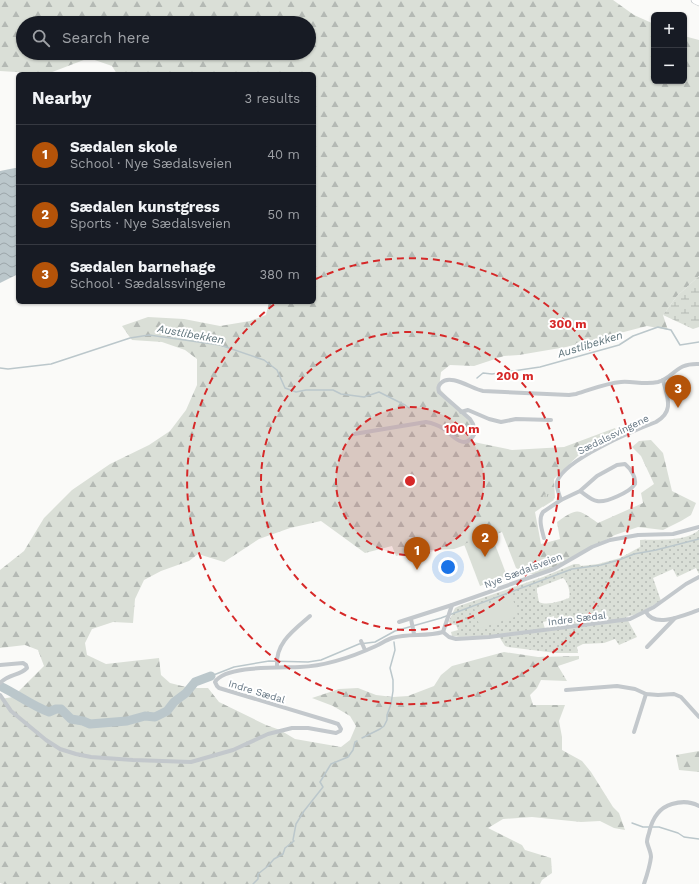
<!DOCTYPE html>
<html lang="en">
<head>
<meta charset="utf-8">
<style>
  :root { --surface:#171b24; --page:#242831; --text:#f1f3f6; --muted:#9ea1a6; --line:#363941; --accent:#b45309 }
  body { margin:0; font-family:"Work Sans",sans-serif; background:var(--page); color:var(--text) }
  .controls { position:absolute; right:12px; top:12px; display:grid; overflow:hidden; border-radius:6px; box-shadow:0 1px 3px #0004 }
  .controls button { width:36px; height:36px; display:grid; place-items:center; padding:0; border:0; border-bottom:1px solid var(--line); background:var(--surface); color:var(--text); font:20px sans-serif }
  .you { position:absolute; left:448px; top:567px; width:14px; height:14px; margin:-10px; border:3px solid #fff; border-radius:50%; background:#1a73e8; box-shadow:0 0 0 6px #1a73e833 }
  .badge { display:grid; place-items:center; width:26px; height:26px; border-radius:50%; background:var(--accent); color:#fff; font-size:13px; font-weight:700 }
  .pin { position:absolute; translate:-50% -33px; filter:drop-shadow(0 1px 2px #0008) }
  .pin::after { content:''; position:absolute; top:21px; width:14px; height:12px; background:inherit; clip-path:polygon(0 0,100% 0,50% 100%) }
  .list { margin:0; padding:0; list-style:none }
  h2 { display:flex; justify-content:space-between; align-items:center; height:52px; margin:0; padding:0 16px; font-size:17px }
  h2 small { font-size:13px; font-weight:400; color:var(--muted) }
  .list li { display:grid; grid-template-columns:26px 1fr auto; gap:12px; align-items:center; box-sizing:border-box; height:60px; padding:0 16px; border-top:1px solid var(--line) }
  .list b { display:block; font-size:15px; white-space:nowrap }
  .list p { margin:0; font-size:13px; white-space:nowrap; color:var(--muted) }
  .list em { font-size:13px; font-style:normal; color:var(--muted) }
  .icon { flex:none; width:22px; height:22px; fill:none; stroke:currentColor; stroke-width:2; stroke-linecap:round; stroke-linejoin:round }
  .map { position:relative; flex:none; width:699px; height:884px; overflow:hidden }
  .search { position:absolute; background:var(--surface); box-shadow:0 1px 3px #0004; left:16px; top:16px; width:300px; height:44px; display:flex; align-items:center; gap:10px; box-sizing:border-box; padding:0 14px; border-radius:22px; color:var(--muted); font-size:15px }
  .panel { position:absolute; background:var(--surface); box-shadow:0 1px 3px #0004; left:16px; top:72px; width:300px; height:232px; border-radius:6px }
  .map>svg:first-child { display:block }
  .grass { fill:url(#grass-dots); fill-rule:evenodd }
  .forest { fill:url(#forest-firs); fill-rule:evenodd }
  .wetland { fill:url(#wetland-marsh) }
  .park { fill:url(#park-tufts) }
  .pitch { fill:#dadfd7 }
  .water { fill:url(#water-waves) }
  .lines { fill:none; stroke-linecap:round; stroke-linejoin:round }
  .stream { stroke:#bbc7cb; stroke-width:1.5 }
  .river { stroke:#bbc7cb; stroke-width:9 }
  .primary-casing { stroke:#b5babe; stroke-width:8 }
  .minor { stroke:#c3c8cc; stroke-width:4 }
  .primary { stroke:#fff; stroke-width:7 }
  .ring { fill:none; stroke:#d62828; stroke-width:2; stroke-dasharray:7 5 }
  .labels { text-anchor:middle; stroke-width:4; stroke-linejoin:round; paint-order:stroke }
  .street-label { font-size:10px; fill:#657683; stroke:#fff }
  .water-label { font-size:11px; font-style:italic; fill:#60757c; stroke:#fff }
  .centre { fill:#d62828; stroke:#fff; stroke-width:2 }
  .ring-label { font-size:12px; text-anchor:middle; font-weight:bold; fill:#d62828; stroke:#fff; stroke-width:4; stroke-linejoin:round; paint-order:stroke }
</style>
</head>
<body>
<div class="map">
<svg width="699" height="884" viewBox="0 0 699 884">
  <defs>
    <pattern id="grass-dots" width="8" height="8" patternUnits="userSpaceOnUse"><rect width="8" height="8" fill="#dadfd7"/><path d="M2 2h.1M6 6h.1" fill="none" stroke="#b4b9b4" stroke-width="1.8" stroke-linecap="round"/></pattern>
    <pattern id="forest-firs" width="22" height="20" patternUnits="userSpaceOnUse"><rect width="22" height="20" fill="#dadfd7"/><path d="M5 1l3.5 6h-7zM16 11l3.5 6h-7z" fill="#b4b9b4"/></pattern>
    <pattern id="wetland-marsh" width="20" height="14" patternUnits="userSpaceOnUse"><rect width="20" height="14" fill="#dadfd7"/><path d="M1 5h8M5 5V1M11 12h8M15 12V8" fill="none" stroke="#b4b9b4"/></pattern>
    <pattern id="park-tufts" width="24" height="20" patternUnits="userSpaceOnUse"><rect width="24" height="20" fill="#dadfd7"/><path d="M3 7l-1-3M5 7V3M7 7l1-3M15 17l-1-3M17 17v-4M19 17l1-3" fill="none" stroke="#b4b9b4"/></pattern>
    <pattern id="water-waves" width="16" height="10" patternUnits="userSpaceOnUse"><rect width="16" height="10" fill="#bbc7cb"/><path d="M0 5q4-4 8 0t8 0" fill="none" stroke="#9ca6aa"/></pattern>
  </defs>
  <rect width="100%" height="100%" fill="#fafaf8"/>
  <path class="grass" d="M699 530V574L696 568 677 577 673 569 653 578 661 601 637 614 626 617 637 637 619 645 615 639 604 643 583 644 577 647 578 653H556L508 647 505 646 498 635 460 637 452 636 451 632 458 630 456 625 450 624 449 621 455 608 459 606 543 577 574 564H579L581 566 598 564 620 558 640 547V540C657 539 686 542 699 530ZM563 578C568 582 571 593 569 598 561 601 547 606 539 602L537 592V588ZM554 616 555 622 559 621 560 625 545 629 543 622 547 621V618Z"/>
  <g class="forest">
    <path d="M0 0H613L634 15 654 24V81H684V36L699 40V276L677 296 663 315 668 330 647 326 566 347 519 355 504 356 474 366 450 365 441 372 439 388 474 425 475 436 469 441 512 450 564 447 615 428 618 436 583 451 554 479 555 498 535 512 541 544 560 539 557 522C579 507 577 509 598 523L643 503 641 493 654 484 641 456 632 447 639 441 651 440 663 453 672 491 696 503 691 515 681 521 663 530 638 527 615 535 575 557 540 574H528L516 568 502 532 454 549 413 551 396 556 392 546 365 553 321 521 290 528 259 539 224 562 198 554 189 561 161 571 144 580 135 599 133 623 113 622 92 629 85 643 87 655 106 664 159 658 161 675 170 683 190 688H208L219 702 266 725 280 730 295 739 341 747 350 740 356 726 350 716 333 706 312 698 339 689 358 688 376 695 393 697 408 696 434 686 441 675 452 666 504 652 538 657 579 656V659L558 666 567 681 541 680 537 688 530 695 533 705H565L559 721 562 737V750L582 761 591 772 613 807 619 813 625 830 614 828 600 821 581 822 532 817 503 819 488 828 522 845 525 850 551 858 552 873 542 880 540 884H3L0 883V699L13 697 44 666 38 650 25 645 0 648V570L24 551 44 518 72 490 110 464 149 445 170 431 186 410 197 385V359L185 350 162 342 132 340 122 326 148 317 184 319 220 326 250 321 266 315 269 302H314V74H117L112 66 89 58 47 74 0 71ZM23 23H309V53H23Z"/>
    <path d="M699 751V772L679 770 676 755Z"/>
  </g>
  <path class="wetland" d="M699 276V327L693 329 663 315 677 296Z"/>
  <path class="park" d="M545 494H550L554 500 543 507 540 499Z"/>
  <g class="pitch">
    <path d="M491 534 507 576 480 586 464 544Z"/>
    <path d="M512 596 518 616 480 628 474 608Z"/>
  </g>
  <path class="water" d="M15 168H18V274L0 283V171Z"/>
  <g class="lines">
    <g class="stream">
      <path d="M0 368 8 369 51 364 130 338 149 335 220 345 264 360 277 370 285 388 296 392 306 390H333L341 394 364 397 379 392 405 405 409 408"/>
      <path d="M477 378 483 373 492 374 540 367 619 345 633 336 658 327 671 330 680 345 699 342"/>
      <path d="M211 676 234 667 269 661 308 662 321 660 359 644 375 642 395 631 441 618 572 569 601 565 619 560 634 554 656 550 699 539"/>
      <path d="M362 738 380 729 384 726 387 720V715L391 704 393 691V680L390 668 395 650 394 642"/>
      <path d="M632 823 643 827H659L678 833 684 837 699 839"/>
      <path d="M253 884 258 879V874L268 866 274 859 283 854 285 848 294 841 293 840 296 824 304 811 323 787 320 782 331 764 348 757 353 750 355 742 357 741"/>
    </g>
    <path class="river" d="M0 686C17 694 32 706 49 712L56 709H61L71 719 83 721 90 724 127 721 145 716 155 717 167 711 174 702 186 693 195 682 211 676"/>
    <g class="primary-casing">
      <path id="primary" d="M695 0 699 2"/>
    </g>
    <g class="minor">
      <path d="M461 412 468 410 489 419 501 422 516 419 551 420"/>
      <path d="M354 434 426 422C432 423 438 425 444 429 453 436 465 452 475 433L473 424 470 419 439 392C438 388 438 386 441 383 450 373 472 389 483 391L569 395 576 394C590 390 606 383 621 382 633 381 645 385 658 382 675 377 675 363 699 364"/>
      <path d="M561 500C559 494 556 488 557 482 563 460 635 430 656 422 675 411 667 397 663 380"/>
      <path d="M544 538C542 530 538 519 543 512L561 500 580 491 597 476 617 465 625 464C631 469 636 477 635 484 630 492 606 503 597 501 591 500 586 495 580 491"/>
      <path d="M646 612C655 629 686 614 699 610"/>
      <path d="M411 619 414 634"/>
      <path d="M399 622 452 605 554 569 592 547 610 540 638 535 673 534 699 527"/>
      <path d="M443 632 449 637 456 639 489 637 630 619 654 607 686 584 699 577"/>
      <path d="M443 632 452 605"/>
      <path d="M361 641 365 650"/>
      <path d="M647 647 675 618"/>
      <path d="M0 665 23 663 26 665 27 668C19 676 9 674 0 683"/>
      <path d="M277 666C275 643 294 630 310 616"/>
      <path d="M566 690 617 686 635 689 646 694 658 695 674 694 681 697 699 717"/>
      <path d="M0 695 11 711 46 740 60 749 76 754 91 757 133 760 191 762 233 750 268 734 292 728H308L336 733 340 731 341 729 338 724 332 722 219 688 217 686 215 682C225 665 281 668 300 667 326 666 352 657 376 646 381 644 386 640 392 638 409 633 426 637 443 632"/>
      <path d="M634 732 646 694"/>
      <path d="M644 884C647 875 650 866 651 857 651 852 648 847 647 842 647 839 648 836 649 833 652 819 658 808 672 804 682 801 690 801 699 806"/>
    </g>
    <use href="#primary" class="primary"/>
  </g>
  <circle cx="410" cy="481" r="74" fill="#d62828" fill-opacity=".12"/>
  <g class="ring">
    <circle cx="410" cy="481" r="74"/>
    <circle cx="410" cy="481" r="149"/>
    <path d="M316 279A223 223 0 1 1 276 303"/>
  </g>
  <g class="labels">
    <g class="street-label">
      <text transform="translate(613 434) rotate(-26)" y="4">Sædalssvingene</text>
      <text transform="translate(523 570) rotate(-21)" y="4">Nye Sædalsveien</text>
      <text transform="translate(577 618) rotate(-7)" y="4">Indre Sædal</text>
      <text transform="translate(257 691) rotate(17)" y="4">Indre Sædal</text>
    </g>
    <g class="water-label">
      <text transform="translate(191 334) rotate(10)" y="4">Austlibekken</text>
      <text transform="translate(590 344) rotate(-17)" y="4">Austlibekken</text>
    </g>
  </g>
  <circle cx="410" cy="481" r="6" class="centre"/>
  <g class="ring-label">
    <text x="568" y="328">300 m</text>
    <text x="515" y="380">200 m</text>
    <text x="462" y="433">100 m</text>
  </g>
</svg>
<div class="controls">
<button>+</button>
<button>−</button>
</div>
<div class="you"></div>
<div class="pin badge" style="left:417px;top:570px">1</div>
<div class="pin badge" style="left:485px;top:557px">2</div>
<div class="pin badge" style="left:678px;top:408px">3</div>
<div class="search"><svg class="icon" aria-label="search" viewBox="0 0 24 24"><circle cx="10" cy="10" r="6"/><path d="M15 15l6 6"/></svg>Search here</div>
<section class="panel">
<h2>Nearby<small>3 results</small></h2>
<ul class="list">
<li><span class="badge">1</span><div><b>Sædalen skole</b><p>School · Nye Sædalsveien</p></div><em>40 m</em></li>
<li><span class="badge">2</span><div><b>Sædalen kunstgress</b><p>Sports · Nye Sædalsveien</p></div><em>50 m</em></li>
<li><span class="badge">3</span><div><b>Sædalen barnehage</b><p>School · Sædalssvingene</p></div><em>380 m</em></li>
</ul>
</section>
</div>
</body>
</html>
